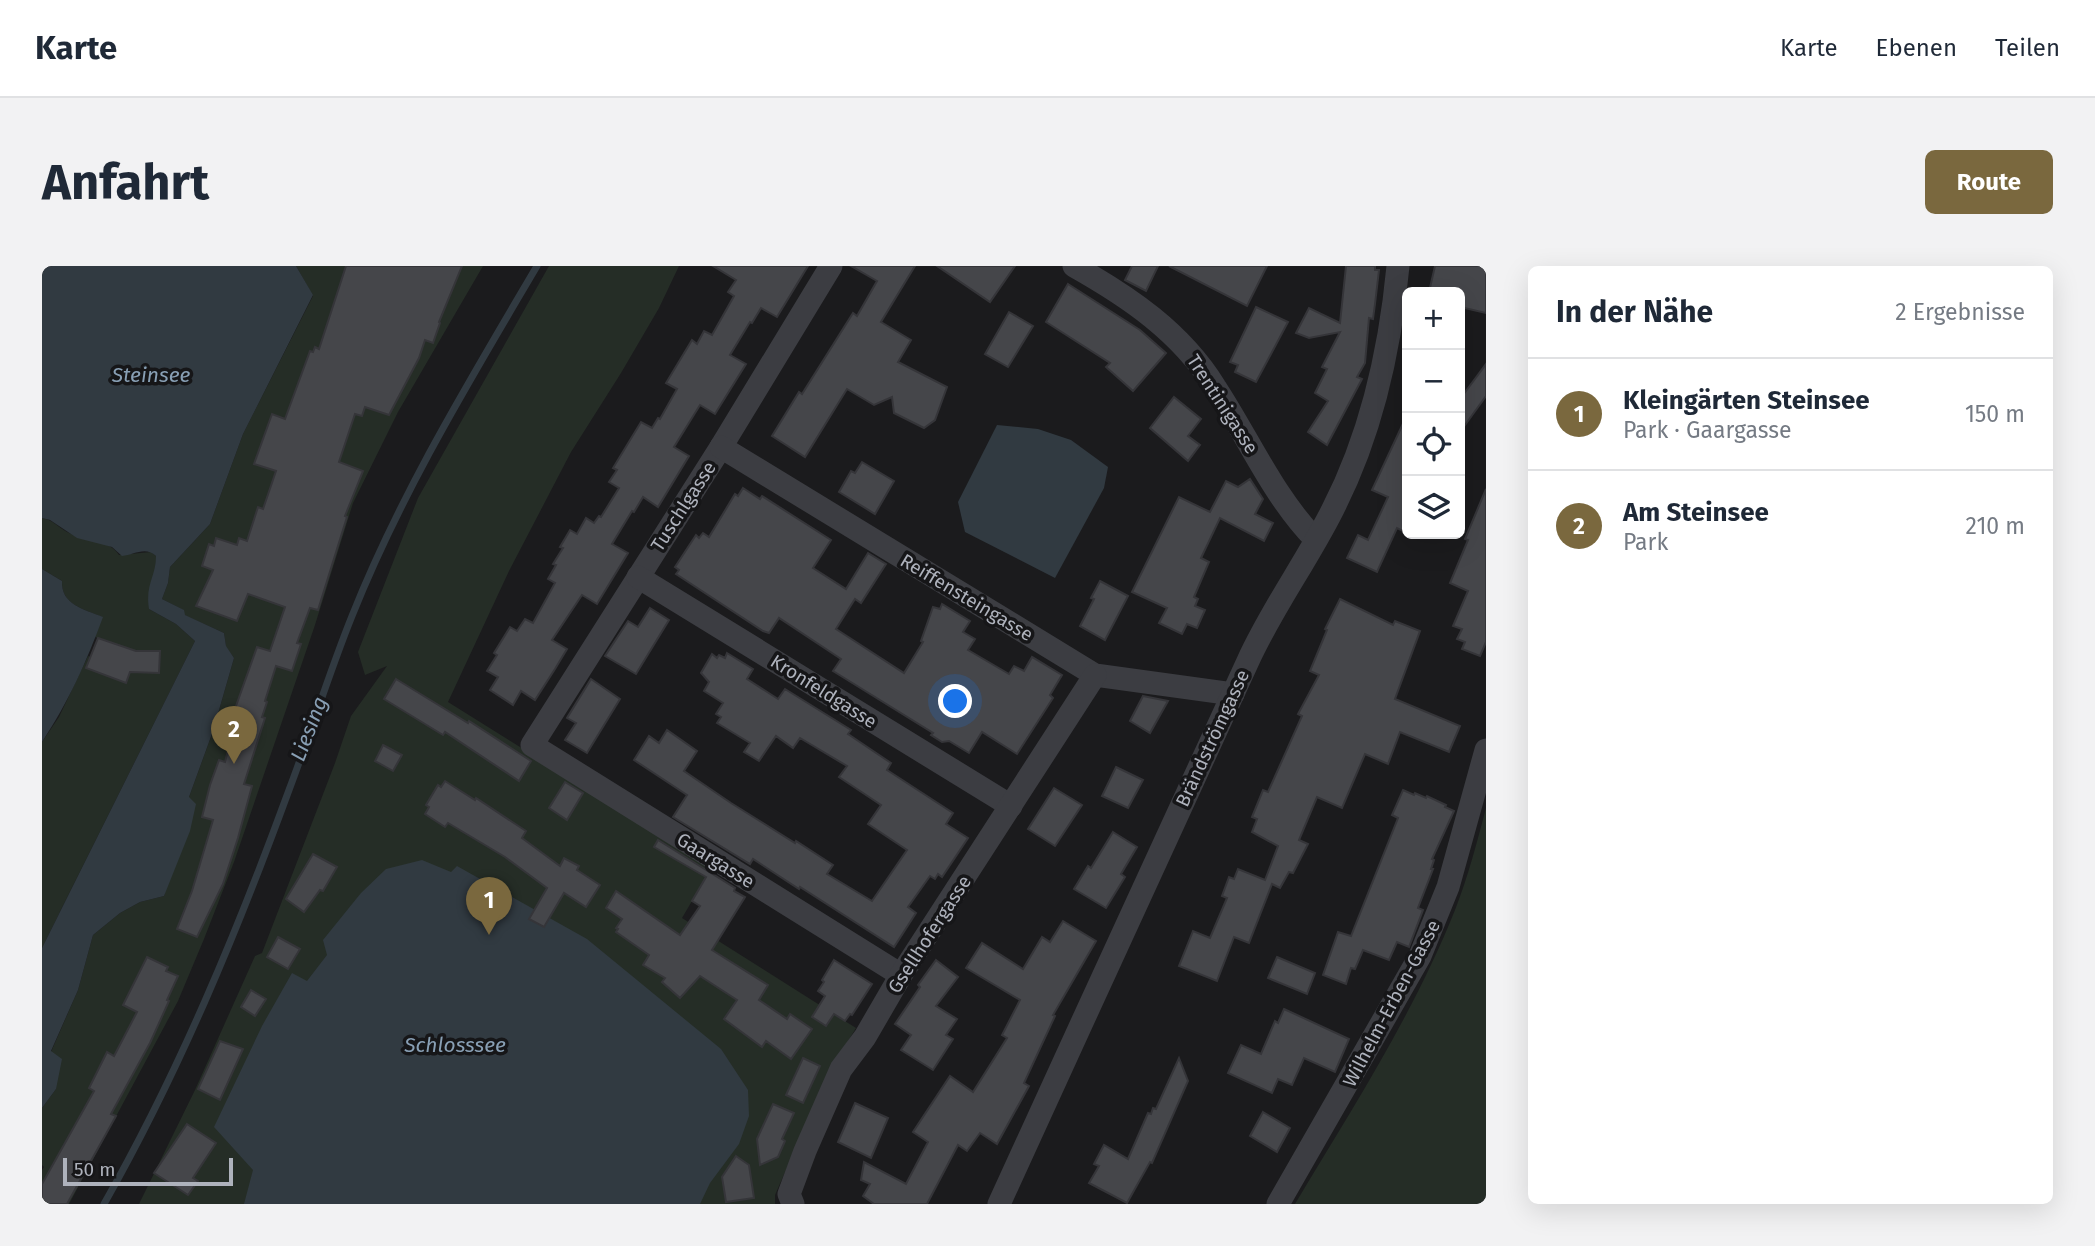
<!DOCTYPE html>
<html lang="de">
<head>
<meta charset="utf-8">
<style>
  :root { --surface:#fff; --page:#f2f2f3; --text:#1f2937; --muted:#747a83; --line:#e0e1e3; --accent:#7a683e }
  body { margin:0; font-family:"Fira Sans",sans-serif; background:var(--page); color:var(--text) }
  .controls { position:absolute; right:21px; top:21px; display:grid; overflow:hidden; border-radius:10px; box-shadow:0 7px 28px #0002 }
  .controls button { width:63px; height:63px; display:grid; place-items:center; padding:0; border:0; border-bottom:2px solid var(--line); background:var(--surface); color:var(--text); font:35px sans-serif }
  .scale { position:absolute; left:21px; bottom:18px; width:170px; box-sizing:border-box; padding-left:7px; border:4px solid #aeb2bc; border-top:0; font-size:19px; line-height:24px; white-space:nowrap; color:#aeb2bc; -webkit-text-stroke:5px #161618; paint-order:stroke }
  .you { position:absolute; left:914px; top:436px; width:24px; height:24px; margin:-18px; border:5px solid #fff; border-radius:50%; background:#1a73e8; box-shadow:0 0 0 10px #1a73e833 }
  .badge { display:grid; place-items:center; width:46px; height:46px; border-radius:50%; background:var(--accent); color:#fff; font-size:23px; font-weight:700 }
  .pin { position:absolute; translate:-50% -58px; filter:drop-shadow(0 2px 4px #0008) }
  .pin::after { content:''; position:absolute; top:37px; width:24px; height:21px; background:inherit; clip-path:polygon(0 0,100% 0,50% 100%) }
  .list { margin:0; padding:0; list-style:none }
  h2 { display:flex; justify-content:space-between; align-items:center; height:91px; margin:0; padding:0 28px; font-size:30px }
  h2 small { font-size:23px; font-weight:400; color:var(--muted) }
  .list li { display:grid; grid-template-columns:46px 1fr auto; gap:21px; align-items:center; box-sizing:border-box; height:112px; padding:0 28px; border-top:2px solid var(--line) }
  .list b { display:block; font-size:26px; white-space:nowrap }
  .list p { margin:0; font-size:23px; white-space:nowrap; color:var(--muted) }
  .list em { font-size:23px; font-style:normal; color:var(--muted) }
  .icon { flex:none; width:38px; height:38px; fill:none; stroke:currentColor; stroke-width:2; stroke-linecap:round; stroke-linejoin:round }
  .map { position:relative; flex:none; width:1444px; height:938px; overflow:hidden; border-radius:10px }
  header { display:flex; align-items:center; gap:42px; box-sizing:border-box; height:98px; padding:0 35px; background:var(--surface); border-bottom:2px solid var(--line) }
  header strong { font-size:33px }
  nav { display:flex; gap:38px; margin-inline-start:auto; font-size:24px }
  .intro { display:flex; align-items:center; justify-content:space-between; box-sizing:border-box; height:168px; padding:0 42px }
  h1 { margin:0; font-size:49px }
  .button { padding:18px 32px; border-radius:10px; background:var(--accent); color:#fff; font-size:24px; font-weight:700 }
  main { display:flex; gap:42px; padding:0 42px }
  aside { flex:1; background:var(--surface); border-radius:10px; box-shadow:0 7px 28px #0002 }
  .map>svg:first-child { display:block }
  .green { fill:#252d26 }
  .water { fill:#313a41 }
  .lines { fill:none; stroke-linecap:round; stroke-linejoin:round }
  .stream { stroke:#313a41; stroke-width:7 }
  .building { fill:#45464a; stroke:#353539; stroke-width:2 }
  .minor { stroke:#3c3d42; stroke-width:23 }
  .labels { text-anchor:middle; stroke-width:7; stroke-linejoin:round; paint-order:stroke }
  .street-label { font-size:19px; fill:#aeb2bc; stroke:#161618 }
  .water-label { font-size:21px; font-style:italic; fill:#889fb4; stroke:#161618 }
</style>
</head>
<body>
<header>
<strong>Karte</strong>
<nav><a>Karte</a><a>Ebenen</a><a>Teilen</a></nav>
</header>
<div class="intro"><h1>Anfahrt</h1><a class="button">Route</a></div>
<main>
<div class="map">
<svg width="1444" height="938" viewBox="0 0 1444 938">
  <rect width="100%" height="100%" fill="#1b1b1d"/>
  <g class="green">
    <path d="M254 0H441L356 146 311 237 273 359 192 596 162 673 136 735 27 938H0V904L2 901 0 899V842L14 823 9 786 36 724 51 669 78 647 98 636 122 630 147 531 171 465 192 392 184 381 182 367 142 349 141 344 120 333 126 317 128 301 168 258 201 168 271 30Z"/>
    <path d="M507 0H637L617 42 579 107 529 186 467 305 406 436 670 601 640 652 814 762 786 808 733 929V938H97L153 824 213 690 220 687 293 497 309 450 345 400 323 409 316 386 376 232Z"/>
    <path d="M0 252C11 254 16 261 25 266 41 275 66 272 77 289L109 286 114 290V297L107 343 134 358 153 375 0 682V476L17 451 46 390 49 391 45 402 83 417 88 406 117 407 118 386 92 385 53 371 60 351C42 343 19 339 20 315L0 303Z"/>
    <path d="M1444 542V933L1441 938H1253C1310 843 1372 747 1413 644 1426 611 1435 576 1444 542Z"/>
  </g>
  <g class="water">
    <path d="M0 0H254L271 29 201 168 168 258 128 301 126 317 120 333 142 344 143 349 182 367 184 380 192 392 171 465 147 531 154 538 148 565 122 630 98 636 78 647 51 669 36 724 9 785 20 793 14 823 0 842V682L153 375 134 358 107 343C103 318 114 311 114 290 103 280 92 289 80 290L70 281 35 272 8 254 0 252Z"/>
    <path d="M955 159 996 163 1029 174 1066 201 1062 222 1013 312 923 266 916 236Z"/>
    <path d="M0 303 20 315C19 339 42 343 61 351 44 397 27 435 0 476Z"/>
    <path d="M380 594 409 606 415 600 545 673 679 783 706 824 707 850 697 878 668 917 658 938H202L211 904 172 861 220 760 250 707 265 715 285 689 281 674 319 627 344 603Z"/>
  </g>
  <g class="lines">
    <path class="stream" d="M62 938C137 806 195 666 247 524 269 466 287 407 310 350 359 227 428 114 495 0"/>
  </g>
  <g class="building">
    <path d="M304 0H420L397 56 398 57 391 77 383 74 377 92 347 149 323 141 320 150 313 148 297 196 321 205 303 250 305 251 276 344 268 342 255 377 259 378 250 405 234 400 223 435 225 436 220 451 223 452 202 518 210 520 196 572 181 618 155 671 135 663 150 625 171 554 160 551 168 519 177 494 183 496 193 457 190 456 194 440 215 381 228 385 243 341 206 328 195 355 154 340 171 304 160 300 167 278 172 280 174 272 195 279 197 272 205 275 216 241 221 243 234 205 212 198 230 148 243 153 268 85 271 86 273 81 277 83Z"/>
    <path d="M671 0H766L735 51 719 42 710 57 708 56 688 89 704 98 673 148 658 139 632 181 647 190 616 241 601 231 592 246 590 245 570 278 586 287 555 338 540 329 510 374 525 383 513 403 493 434 479 425 471 439 448 424 456 411 445 405 455 389 452 387 468 361 475 365 483 353 491 357 513 317 506 313 514 299 511 298 521 282 518 281 528 264 535 268 544 252 552 257 557 250 559 251 577 222 567 216 575 204 571 202 599 156 610 162 616 152 618 153 635 123 624 117 650 74 655 78 662 65 670 69 692 30 686 26 694 14Z"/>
    <path d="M809 0H873L839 56 869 74 856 96 905 121 893 154 882 162 852 147 850 131 832 139 805 123 763 191 730 170 757 126 760 128 811 47 815 50 835 15Z"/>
    <path d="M895 0H973L948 36Z"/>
    <path d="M1090 0H1116L1104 25 1083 14Z"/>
    <path d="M1127 0H1225L1205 40Z"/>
    <path d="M1304 0H1333V4H1337L1333 38 1331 53 1327 52 1323 97 1315 111 1320 113 1285 179 1266 166 1286 135 1273 127 1285 103 1280 101 1298 66 1267 72 1254 67 1267 42 1298 57Z"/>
    <path d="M1393 0H1444V47L1418 41V26H1387Z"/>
    <path d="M1026 18 1098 64 1124 87 1091 125 1064 101 1068 97 1004 56Z"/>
    <path d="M1214 41 1246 56 1214 116 1193 106 1196 99 1188 96Z"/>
    <path d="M967 46 991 60 966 101 943 88Z"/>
    <path d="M1444 98V130L1418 166V133Z"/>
    <path d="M1132 131 1159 153 1146 170 1158 179 1146 195 1108 162Z"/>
    <path d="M1365 149V267L1355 262 1335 306 1305 292 1316 269 1326 274 1346 231 1330 224Z"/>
    <path d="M820 196 852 215 833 248 797 226 809 205 813 207Z"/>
    <path d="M1208 213 1221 233 1213 248 1231 257 1222 275 1178 252 1159 292 1167 296 1152 331 1156 333 1153 340 1163 344 1155 362 1145 358 1140 368 1117 357 1125 342 1090 326 1137 231 1168 246 1184 215 1196 221Z"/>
    <path d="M701 222 718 233 720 230 789 274 771 302 804 323 826 287 844 298 819 337 813 333 794 363 862 407 881 376 879 375 891 341 898 343 900 338 928 355 921 366 933 373 926 384 967 408 972 400 982 405 990 391 1020 409 1008 429 1011 432 975 488 940 466 927 487 907 475 900 476 889 469 891 467 791 405 799 393 737 352 727 367 721 365 634 308 637 304 633 301 654 269 657 272 661 267 667 271 693 228 696 230Z"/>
    <path d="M1444 223V376L1438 390 1420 383 1423 376 1415 373 1420 363 1411 360 1426 325 1408 317 1426 274 1423 273Z"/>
    <path d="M1058 315 1086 330 1063 374 1038 360 1052 333 1049 332Z"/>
    <path d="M1298 333 1351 359 1353 355 1378 365 1353 433 1418 460 1407 486 1358 466 1346 498 1323 488 1300 542 1275 531 1257 574 1266 578 1251 607 1247 606 1238 622 1230 618 1207 677 1192 671 1175 715 1137 700 1151 665 1168 672 1185 632 1180 630 1187 611 1192 613 1196 603 1223 614 1236 580 1210 566 1215 553 1210 551 1221 524 1226 526 1260 450 1256 448 1277 409 1268 405 1285 364 1283 363Z"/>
    <path d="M608 342 627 354 594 408 563 390 586 355 596 361Z"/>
    <path d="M56 372 94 385H118L117 407 88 406 84 417 44 402Z"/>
    <path d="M685 387 711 403 705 413 736 433 743 423 809 464 806 468 849 497 845 504 911 547 904 558 926 572 900 611 896 608 893 613 888 610 866 641 874 647 852 681 758 621 757 623 711 593 708 598 631 551 645 529 592 494 607 470 617 477 625 464 655 485 642 505 689 537 753 577 754 575 791 599 785 608 830 635 865 584 826 558 839 539 797 511 805 500 758 472 751 482 734 470 717 495 702 486 708 477 675 457 679 451 674 448 681 437 662 425 667 416 659 407 670 388 675 392 677 389 683 392Z"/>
    <path d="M354 413 426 457 427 455 489 495 477 515 403 466 401 469 342 433Z"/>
    <path d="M549 413 578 433 545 487 523 474 534 457 525 452Z"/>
    <path d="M1101 430 1126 435 1108 467 1088 455Z"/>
    <path d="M341 479 360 489 351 505 333 495Z"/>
    <path d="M1074 501 1101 514 1086 542 1060 530Z"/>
    <path d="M403 515 433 534 434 532 484 565 480 572 518 600 522 592 537 600 535 604 558 619 544 641 522 627 502 661 487 653 505 622 463 591 406 557 403 561 383 548 387 541 384 539 396 519 399 521Z"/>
    <path d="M523 516 541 527 525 554 507 542Z"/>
    <path d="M1012 522 1040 539 1013 580 986 563Z"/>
    <path d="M1361 524 1372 529 1373 527 1384 532 1385 530 1404 539 1403 541 1412 545 1390 593 1392 594 1389 603H1391L1376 642 1381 644 1367 681 1355 676 1347 694 1321 684 1313 703 1309 702 1304 718 1281 709 1296 666 1309 670 1356 552 1350 549Z"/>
    <path d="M1071 566 1095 581 1079 608 1083 611 1064 642 1032 623 1046 600 1049 602Z"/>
    <path d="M616 574 693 622 692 625 703 631 670 684 726 719 717 734 745 753 748 748 770 763 749 793 724 775 720 781 682 753 695 734 658 710 638 732 620 716 623 712 601 699 607 689 574 666 576 663 574 662 580 653 564 642 574 625 638 669 658 640 650 635 664 611 612 581Z"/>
    <path d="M271 588 295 601 281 625 278 624 262 646 244 633Z"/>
    <path d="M1021 655 1054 675 1011 749 1013 750 982 817 987 820 955 878 938 867 925 885 916 879 885 938H832L821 930 828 918 819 914 822 896 864 918 886 876 871 866 908 810 931 826 965 772 960 769 978 734 924 702 940 677 981 703 1000 671 1008 676Z"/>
    <path d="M236 671 258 683 246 703 225 691Z"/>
    <path d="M105 691 126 701 124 705 136 710 125 734 127 735 108 777 69 848 74 850 25 938H0V918L52 825 47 822 65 786 72 790 95 746 81 739Z"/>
    <path d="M1235 691 1273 707 1265 728 1226 712Z"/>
    <path d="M792 694 830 718 810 749 808 748 803 755 792 748 784 760 770 751 783 730 776 725 782 716 780 714Z"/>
    <path d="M894 694 916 711 894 740 915 753 904 769 911 773 891 804 859 784 869 769 853 758 878 721 876 719Z"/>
    <path d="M209 724 224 733 213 750 199 741Z"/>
    <path d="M1242 743 1307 773 1293 806 1262 792 1250 819 1236 813 1230 827 1186 807 1199 779 1219 788 1233 755 1236 757Z"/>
    <path d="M178 775 201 783 178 834 156 823Z"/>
    <path d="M761 792 778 800 761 837 744 829Z"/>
    <path d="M1137 792 1146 815 1110 897 1108 896 1085 937 1047 917 1057 900 1052 898 1062 879 1086 893 1106 847 1109 848 1111 842 1114 843Z"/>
    <path d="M813 837 846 852 829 892 796 876Z"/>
    <path d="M731 838 752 847 740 873 743 875 736 891 718 899 715 873Z"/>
    <path d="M1221 846 1248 862 1235 886 1208 870Z"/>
    <path d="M145 858 174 877 151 912 156 915 146 929 112 907Z"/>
    <path d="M694 890 707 899 712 932 684 936 680 911Z"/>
  </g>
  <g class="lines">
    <g class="minor">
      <path d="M789 0 679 181 490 479 859 709"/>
      <path d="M1032 0C1087 31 1139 66 1173 121 1206 171 1231 230 1273 273"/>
      <path d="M679 181 1053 409 1191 428"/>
      <path d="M596 311 969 540"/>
      <path d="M751 938 747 928 763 885 799 803 823 771 859 709 1053 409"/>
      <path d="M957 938C1040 757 1122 576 1206 395 1230 342 1265 295 1291 243 1330 167 1348 85 1356 0"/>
      <path d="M1236 938 1378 690 1406 621 1444 484"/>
    </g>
  </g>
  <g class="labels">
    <g class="street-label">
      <text transform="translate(1181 138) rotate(57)" y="7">Trentinigasse</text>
      <text transform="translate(641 240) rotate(-57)" y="7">Tuschlgasse</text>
      <text transform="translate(925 331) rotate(31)" y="7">Reiffensteingasse</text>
      <text transform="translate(782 425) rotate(32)" y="7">Kronfeldgasse</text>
      <text transform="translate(1170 472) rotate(-65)" y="7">Brändströmgasse</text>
      <text transform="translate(674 594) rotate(32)" y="7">Gaargasse</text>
      <text transform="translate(887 668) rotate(-57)" y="7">Gsellhofergasse</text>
      <text transform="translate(1349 737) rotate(-62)" y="7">Wilhelm-Erben-Gasse</text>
    </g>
    <g class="water-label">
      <text x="109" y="116">Steinsee</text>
      <text transform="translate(267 463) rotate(-69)" y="7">Liesing</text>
      <text x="413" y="786">Schlosssee</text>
    </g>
  </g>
</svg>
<div class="controls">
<button>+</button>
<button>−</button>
<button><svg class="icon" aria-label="locate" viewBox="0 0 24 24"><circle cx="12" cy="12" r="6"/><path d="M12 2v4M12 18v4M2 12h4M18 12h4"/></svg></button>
<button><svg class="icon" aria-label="layers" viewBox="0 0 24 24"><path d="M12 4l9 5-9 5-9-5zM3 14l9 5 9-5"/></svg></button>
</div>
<div class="scale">50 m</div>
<div class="you"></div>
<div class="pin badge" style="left:447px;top:669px">1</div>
<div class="pin badge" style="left:192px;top:498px">2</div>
</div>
<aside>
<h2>In der Nähe<small>2 Ergebnisse</small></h2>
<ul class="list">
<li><span class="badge">1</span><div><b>Kleingärten Steinsee</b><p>Park · Gaargasse</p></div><em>150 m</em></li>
<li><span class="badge">2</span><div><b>Am Steinsee</b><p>Park</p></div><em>210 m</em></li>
</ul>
</aside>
</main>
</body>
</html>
